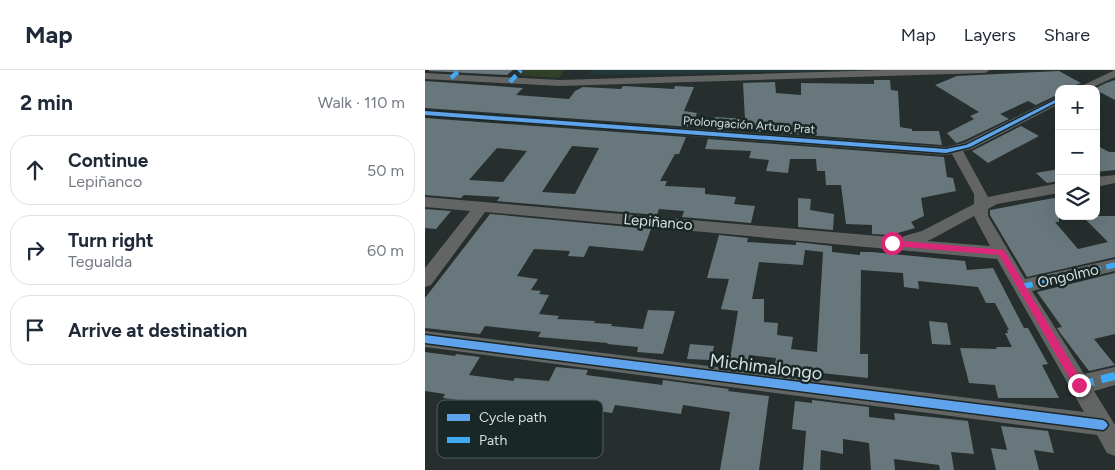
<!DOCTYPE html>
<html lang="en">
<head>
<meta charset="utf-8">
<style>
  :root { --surface:#fff; --page:#f2f2f3; --text:#1f2937; --muted:#747a83; --line:#e0e1e3 }
  body { margin:0; font-family:Figtree,sans-serif; background:var(--page); color:var(--text) }
  .controls { position:absolute; right:15px; top:15px; display:grid; overflow:hidden; border-radius:10px; box-shadow:0 5px 20px #0002 }
  .controls button { width:45px; height:45px; display:grid; place-items:center; padding:0; border:0; border-bottom:1px solid var(--line); background:var(--surface); color:var(--text); font:25px sans-serif }
  .stop { position:absolute; width:15px; height:15px; margin:-11px; border:4px solid #db2777; border-radius:50%; background:#fff }
  .stop.end { background:#db2777; border-color:#fff; box-shadow:0 1px 5px #0008 }
  .list { margin:0; padding:0; list-style:none }
  h2 { display:flex; justify-content:space-between; align-items:center; height:65px; margin:0; padding:0 20px; font-size:21px }
  h2 small { font-size:16px; font-weight:400; color:var(--muted) }
  .list li { display:grid; grid-template-columns:32px 1fr auto; gap:15px; align-items:center; box-sizing:border-box; height:70px; margin:0 10px 10px; padding:0 10px; border:1px solid var(--line); border-radius:20px }
  .list b { display:block; font-size:19px; white-space:nowrap }
  .list p { margin:0; font-size:16px; white-space:nowrap; color:var(--muted) }
  .list em { font-size:16px; font-style:normal; color:var(--muted) }
  .icon { flex:none; width:28px; height:28px; fill:none; stroke:currentColor; stroke-width:2; stroke-linecap:round; stroke-linejoin:round }
  .map { position:relative; flex:none; width:690px; height:400px; overflow:hidden }
  header { display:flex; align-items:center; gap:30px; box-sizing:border-box; height:70px; padding:0 25px; background:var(--surface); border-bottom:1px solid var(--line) }
  header strong { font-size:24px }
  nav { display:flex; gap:28px; margin-inline-start:auto; font-size:18px }
  main { display:flex }
  aside { flex:1; background:var(--surface) }
  .map>svg:first-child { display:block }
  .built { fill:#233839 }
  .green { fill:#2f4026 }
  .building { fill:#68777c; fill-rule:evenodd }
  .lines { fill:none; stroke-linecap:round; stroke-linejoin:round }
  .street { fill:#626564; fill-rule:evenodd }
  .quiet-far2 { stroke:#3fa9f5; stroke-width:4.5; stroke-dasharray:9 4.5; stroke-linecap:butt }
  .quiet-far1 { stroke:#3fa9f5; stroke-width:5.5; stroke-dasharray:12 5.5; stroke-linecap:butt }
  .quiet { stroke:#3fa9f5; stroke-width:8; stroke-dasharray:15 8; stroke-linecap:butt }
  .cycleway-casing { stroke:#192727; stroke-width:3 }
  .cycleway { fill:#60a3ed; fill-rule:evenodd }
  .route { fill:#db2777 }
  .labels { text-anchor:middle; stroke-width:5; stroke-linejoin:round; paint-order:stroke }
  .far-street-label { font-size:12px; fill:#d6dfdf; stroke:#192727 }
  .street-label { font-size:15px; fill:#d6dfdf; stroke:#192727 }
  .near-street-label { font-size:18px; fill:#d6dfdf; stroke:#192727 }
  .key { fill:#192727; stroke:#525e5e; stroke-width:1 }
  .key-label { font-size:14px; fill:#d6dfdf }
</style>
</head>
<body>
<header>
<strong>Map</strong>
<nav><a>Map</a><a>Layers</a><a>Share</a></nav>
</header>
<main>
<aside>
<h2>2 min<small>Walk · 110 m</small></h2>
<ul class="list">
<li><svg class="icon" aria-label="ahead" viewBox="0 0 24 24"><path d="M12 20V5M6 11l6-6 6 6"/></svg><div><b>Continue</b><p>Lepiñanco</p></div><em>50 m</em></li>
<li><svg class="icon" aria-label="right" viewBox="0 0 24 24"><path d="M7 20v-9h11M14 6l5 5-5 5"/></svg><div><b>Turn right</b><p>Tegualda</p></div><em>60 m</em></li>
<li><svg class="icon" aria-label="arrive" viewBox="0 0 24 24"><path d="M6 21V4h12l-3 4 3 4H6"/></svg><div><b>Arrive at destination</b></div></li>
</ul>
</aside>
<div class="map">
<svg width="690" height="400" viewBox="0 0 690 400">
  <rect width="100%" height="100%" fill="#262e2e"/>
  <path class="built" d="M167 0H472L163 5Z"/>
  <path class="green" d="M98 0H140L134 8 93 5Z"/>
  <g class="building">
    <path d="M5 0H88L82 5 3 1Z"/>
    <path d="M634 1 656 13 640 19H634V24L611 35 603 31 575 44 584 49 538 71 531 73 522 63 549 49 545 46 554 42 510 15 532 6Z"/>
    <path d="M449 10H465L466 20 473 21 475 57 487 59V61H514L517 75 286 58 290 47 320 49 318 13 350 12 351 23 376 25V13L449 14Z"/>
    <path d="M690 10V30L669 19 681 13Z"/>
    <path d="M0 11 98 18 91 25 144 29 150 21 158 17 196 19 198 16 249 19 250 16 269 17 259 41 272 43 266 57 0 38Z"/>
    <path d="M0 48 261 67 254 84H250L235 111H242L240 116 280 118V124L311 127 309 134 330 136 326 153 257 147 259 141 234 139 232 145 72 131 75 127 39 125 36 128 0 125ZM147 76 174 78 150 124 117 122ZM72 78 102 81 78 112 44 110Z"/>
    <path d="M596 56 614 66 563 93 547 81Z"/>
    <path d="M283 69 519 87 522 107 528 108 531 121 496 128 499 146 486 152 490 158 466 165 447 164V155L421 154 416 115H401L400 101H392L391 89H365L363 103 341 101 344 90 324 88 326 81 280 79Z"/>
    <path d="M671 75 684 82H690V100L671 102Z"/>
    <path d="M634 99V111L622 113 611 103Z"/>
    <path d="M634 127V152H630L653 179 683 172 657 146H690V187L602 207 565 145V140Z"/>
    <path d="M373 128 386 129 385 140 409 144 408 160 373 157Z"/>
    <path d="M0 139 26 141 11 159 0 158Z"/>
    <path d="M65 144 226 159 218 181 164 176 159 187 143 186 145 181 109 179 92 206 113 209 106 220 116 221 114 224 124 225 114 244 134 246 132 249 170 251 169 253 187 254 186 256 218 259 223 240 250 241 238 284 212 282 213 277 182 274 183 273 113 267 116 262 60 256 55 264 0 258V228Z"/>
    <path d="M294 165 323 168 322 172 371 175V172L407 176V182L435 185V182H447L540 191 542 200 568 198 599 258H603L623 294 617 295 634 328H573L570 315 544 313 535 278 572 279 571 277H587L580 263H583L582 260H584L570 233H561L553 217 493 211 494 219 479 217 478 203 436 200 435 284H443V308L349 298 351 288 324 285 323 290 305 289 313 241 296 239 304 209 282 208ZM380 180 398 182 392 282 366 279 368 267 352 265 353 253 339 252V229H327L334 192 378 195Z"/>
    <path d="M690 203V264L669 269 690 295 664 301 636 264 632 258 637 257 612 222Z"/>
    <path d="M504 251 522 253 526 275 507 274Z"/>
    <path d="M265 274 289 276 286 290 262 289Z"/>
    <path d="M0 282 30 286 31 284 55 287 44 305 88 311 90 308 124 311 131 297 163 300 161 305 237 315 238 310 304 319 303 321 344 326 334 400H295L305 342 258 335 256 344 190 335 187 343 165 340 167 335 138 331 135 337 107 333 102 345 97 344 94 349 65 347 59 357 37 354 50 332 18 328 20 324 0 321Z"/>
    <path d="M387 330 444 337V347L470 350 469 343 543 351 549 384 526 382 529 400H515L514 395 469 389 470 400H446L444 373 418 369V384L396 380 395 400H378L381 361 367 359 370 331 387 333Z"/>
    <path d="M576 356 623 361 629 383 609 380 614 400H571L566 378 582 380Z"/>
  </g>
  <g class="lines">
    <g class="street">
      <path d="M459 0H565L560 3 135 16 0 9V3L135 10Z"/>
      <path d="M690 0V7L664 19H650Z"/>
      <path d="M634 26V34L547 79 538 81 563 127 634 113V123L572 134 563 139V146L600 209 690 189V201L607 221 659 304 690 297V315L669 321 690 355V386L682 383 672 365 0 277V261L659 342 572 189 60 142 6 215 0 217V198L45 141 0 137V127L477 168 479 166 497 161 549 134V124L527 84 521 85 0 46V40L521 77 539 73ZM549 146 565 176 502 171 507 169Z"/>
      <path d="M690 105V113L671 117V107Z"/>
    </g>
    <g class="quiet-far2">
      <path d="M26 8 35 0"/>
      <path d="M85 12 96 0"/>
    </g>
    <path class="quiet-far1" d="M596 217 690 195"/>
    <path class="quiet" d="M654 315 690 306"/>
    <g class="cycleway-casing">
      <g id="cycleway">
        <path d="M634 28V31L545 77 521 83 0 45V41L521 79 541 75Z"/>
        <path d="M0 265 678 350 681 352 683 355 681 358 678 360 0 273Z"/>
      </g>
    </g>
    <use href="#cycleway" class="cycleway"/>
  </g>
  <path class="route" d="M467 170 579 180 657 311V318H650L574 185 467 176 463 173Z"/>
  <g class="labels">
    <g class="far-street-label">
      <text transform="translate(324 55) rotate(4)" y="4">Prolongación Arturo Prat</text>
    </g>
    <g class="street-label">
      <text transform="translate(233 152) rotate(5)" y="5">Lepiñanco</text>
      <text transform="translate(643 206) rotate(-13)" y="5">Ongolmo</text>
    </g>
    <g class="near-street-label">
      <text transform="translate(341 297) rotate(7)" y="6">Michimalongo</text>
    </g>
  </g>
  <rect x="12" y="330" width="166" height="58" rx="8" class="key"/>
  <rect x="22" y="344" width="23" height="7" fill="#60a3ed"/>
  <rect x="22" y="367" width="23" height="6" fill="#3fa9f5"/>
  <g class="key-label">
    <text x="54" y="352">Cycle path</text>
    <text x="54" y="375">Path</text>
  </g>
</svg>
<div class="controls">
<button>+</button>
<button>−</button>
<button><svg class="icon" aria-label="layers" viewBox="0 0 24 24"><path d="M12 4l9 5-9 5-9-5zM3 14l9 5 9-5"/></svg></button>
</div>
<div class="stop" style="left:467px;top:173px"></div>
<div class="stop end" style="left:654px;top:315px"></div>
</div>
</main>
</body>
</html>
